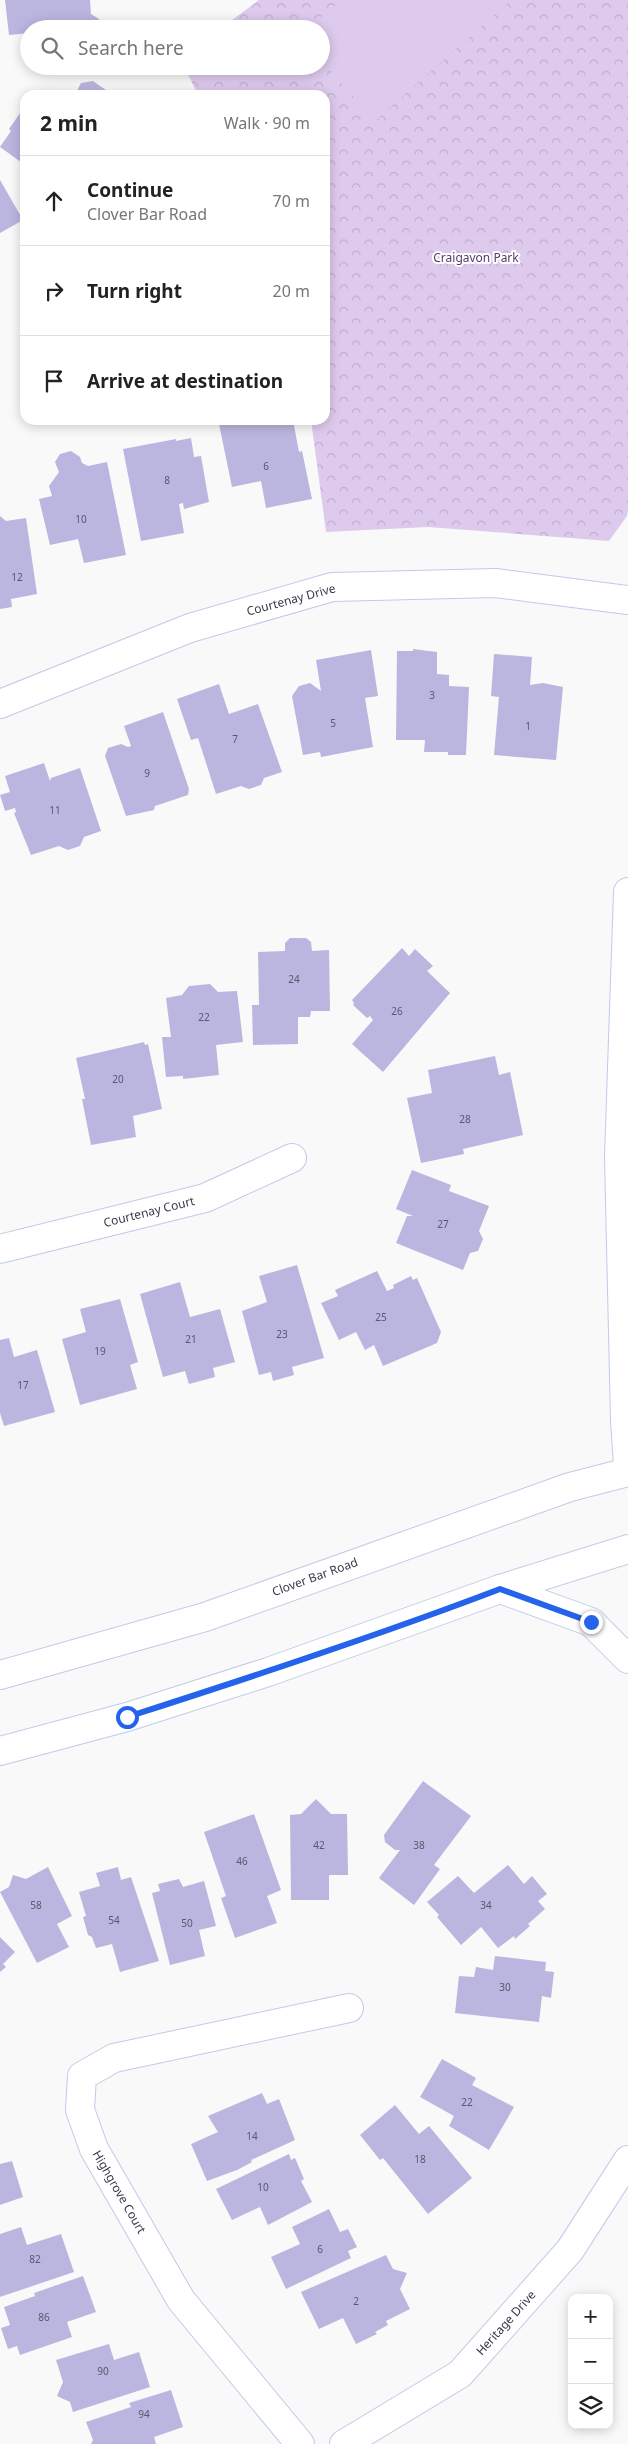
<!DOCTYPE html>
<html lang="en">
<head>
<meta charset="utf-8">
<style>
  :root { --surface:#fff; --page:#f2f2f2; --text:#222; --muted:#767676; --line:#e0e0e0 }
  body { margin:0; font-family:"Noto Sans",sans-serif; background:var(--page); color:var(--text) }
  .controls { position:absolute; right:15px; bottom:15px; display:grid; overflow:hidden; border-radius:10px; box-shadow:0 2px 12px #0003 }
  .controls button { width:45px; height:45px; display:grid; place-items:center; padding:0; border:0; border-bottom:1px solid var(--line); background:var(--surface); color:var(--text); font:25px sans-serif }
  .stop { position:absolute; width:15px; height:15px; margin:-11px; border:4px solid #2563eb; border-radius:50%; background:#fff }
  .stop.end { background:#2563eb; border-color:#fff; box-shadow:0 1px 5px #0008 }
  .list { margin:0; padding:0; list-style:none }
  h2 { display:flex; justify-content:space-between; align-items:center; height:65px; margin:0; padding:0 20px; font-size:21px }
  h2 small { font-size:16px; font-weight:400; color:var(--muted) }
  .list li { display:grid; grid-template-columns:32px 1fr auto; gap:15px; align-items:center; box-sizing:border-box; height:90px; padding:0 20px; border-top:1px solid var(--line) }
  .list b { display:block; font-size:19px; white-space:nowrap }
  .list p { margin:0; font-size:16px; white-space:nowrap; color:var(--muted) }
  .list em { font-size:16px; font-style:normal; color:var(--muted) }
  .icon { flex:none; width:28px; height:28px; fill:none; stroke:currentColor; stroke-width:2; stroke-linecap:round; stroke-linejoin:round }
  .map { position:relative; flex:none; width:628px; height:2444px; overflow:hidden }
  .search { position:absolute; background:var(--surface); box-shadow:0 2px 12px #0003; left:20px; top:20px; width:310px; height:55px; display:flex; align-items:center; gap:12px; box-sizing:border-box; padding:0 18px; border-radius:28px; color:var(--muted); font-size:19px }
  .panel { position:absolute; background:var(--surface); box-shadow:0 2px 12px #0003; left:20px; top:90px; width:310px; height:335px; border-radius:15px }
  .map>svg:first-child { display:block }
  .forest { fill:url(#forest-crowns) }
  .pitch { fill:#decaed }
  .building { fill:#bab6df }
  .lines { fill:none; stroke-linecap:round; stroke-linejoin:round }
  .minor-casing { stroke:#bfcbe8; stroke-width:30 }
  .tertiary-casing { stroke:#bfcbe8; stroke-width:30 }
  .secondary-casing { stroke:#bfcbe8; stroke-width:30 }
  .minor { stroke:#fff; stroke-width:28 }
  .tertiary { stroke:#fff; stroke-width:28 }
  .secondary { stroke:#fff; stroke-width:28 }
  .route { stroke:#2563eb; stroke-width:6 }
  .labels { text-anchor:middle; stroke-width:4; stroke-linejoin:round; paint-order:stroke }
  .number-label { font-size:10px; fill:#57596c }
  .park-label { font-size:12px; fill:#57396a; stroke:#fff }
  .street-label { font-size:12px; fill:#363a46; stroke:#fff }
</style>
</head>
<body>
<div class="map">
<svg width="628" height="2444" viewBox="0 0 628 2444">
  <defs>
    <pattern id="forest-crowns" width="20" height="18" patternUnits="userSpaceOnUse" patternTransform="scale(1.25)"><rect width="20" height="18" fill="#decaed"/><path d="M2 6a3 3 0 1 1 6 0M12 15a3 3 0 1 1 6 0" fill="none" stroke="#bfaecd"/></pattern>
  </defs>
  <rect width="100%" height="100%" fill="#f9f9f9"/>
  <path class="forest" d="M259 0H628V510L627 516 609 541 428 527 326 532 311 420H325V95H198L184 66H321V29H220Z"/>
  <path class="pitch" d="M341 0H511L375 121 321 60V29H309Z"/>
  <g class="building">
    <path d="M5 0H90L91 14 99 19 100 29H29V33L9 35Z"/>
    <path d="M93 81 113 95H75L81 83Z"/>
    <path d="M25 106V165L0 147 11 131 9 129Z"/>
    <path d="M0 180 23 220 0 233Z"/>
    <path d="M241 420H293L299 452 302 451 312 499 266 508 261 481 232 487 219 424Z"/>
    <path d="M191 438 194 457 201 456 209 502 184 509 183 503 179 504 184 533 141 541 123 449 176 439V441Z"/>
    <path d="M71 451 80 457 82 463 88 466 107 462 126 555 84 563 78 539 50 545 39 499 52 496 49 486 59 472 55 462 60 454Z"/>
    <path d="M0 516 6 521 26 518 37 594 11 599 12 607 0 609Z"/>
    <path d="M413 649 437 652V674L449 675V686L469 687 466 755H448V752H424L425 740H396L397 651H413Z"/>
    <path d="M371 650 378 696 365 698 373 747 321 757 320 752 303 755 292 696 299 686 310 683 321 691 316 660Z"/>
    <path d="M494 654 532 657 530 685 543 683 563 687 556 760 494 755 499 697 491 696Z"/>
    <path d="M219 684 229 714 258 704 282 772 264 778 261 785 249 789 241 786 216 794 198 738 191 740 177 699Z"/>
    <path d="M163 712 189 789 188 795 155 806 154 810 126 816 105 756 108 748 121 744 128 747 131 746 124 726Z"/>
    <path d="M44 763 50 781 51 778 80 768 101 831 84 837 80 846 68 850 59 846 31 855 14 813 16 812 15 808 5 811 0 795 10 792 5 776Z"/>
    <path d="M290 938H306L311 942 312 951 329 950 330 1011H311L310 1017H298V1044L253 1045 252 1005H259L258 952 285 951V943Z"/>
    <path d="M402 948 409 956 415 949 433 966 427 971 450 993 383 1072 352 1044 373 1020 370 1016 367 1018 353 1005 354 1003 352 1000Z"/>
    <path d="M210 984 218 992 237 991 243 1042 216 1045 219 1075 183 1079V1076L166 1077 162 1037H171L166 998 182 995 189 986Z"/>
    <path d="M144 1042 145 1045 148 1044 162 1109 133 1116 136 1137 91 1145 82 1099H85L76 1058Z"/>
    <path d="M495 1056 499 1075 510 1072 523 1135 463 1149 464 1154 421 1163 407 1098 432 1093 428 1070Z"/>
    <path d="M412 1170 451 1185 449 1191 489 1206 479 1231 483 1239 478 1251 470 1253 463 1270 396 1243 407 1216H413L396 1209Z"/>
    <path d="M297 1265 324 1358 292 1367 294 1375 273 1381 271 1372 259 1375 242 1311 267 1302 259 1276Z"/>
    <path d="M377 1271 387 1291 394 1288 393 1285 411 1276 413 1280 417 1278 441 1332 437 1343 383 1366 374 1345 365 1350 356 1332 339 1340 321 1303 338 1296 335 1290Z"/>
    <path d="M180 1282 190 1317 220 1309 235 1362 213 1368 215 1377 189 1384 185 1371 163 1377 140 1294Z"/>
    <path d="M120 1299 138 1362 130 1365 137 1389 80 1405 62 1339 86 1332 80 1309Z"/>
    <path d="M9 1338 14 1357 37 1350 55 1412 4 1426 0 1413V1340Z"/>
    <path d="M423 1781 471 1816 434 1865 440 1869 414 1905 379 1878 400 1850H395L385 1842 384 1835Z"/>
    <path d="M316 1799 331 1814H347L348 1875H329V1900H291L290 1815 301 1814Z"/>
    <path d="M254 1814 281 1890 267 1896 277 1923 235 1938 221 1898 226 1896 204 1832Z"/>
    <path d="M508 1865 524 1884 532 1876 547 1894 538 1901 545 1909 528 1924 530 1926 515 1939 514 1936 498 1948 481 1927 461 1945 437 1917 439 1915 427 1902 458 1876 474 1893Z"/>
    <path d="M48 1867 72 1916 57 1924 69 1947 37 1963 0 1892 9 1887 13 1875 26 1879Z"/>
    <path d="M118 1867 121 1880 131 1877 159 1961 120 1972 112 1944 96 1948 92 1937 88 1935 83 1917 86 1916 79 1892 100 1886 96 1873Z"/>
    <path d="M179 1879 183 1887 204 1881 216 1926 199 1930 205 1956 170 1965 152 1893 160 1891 158 1884Z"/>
    <path d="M0 1937 15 1952 3 1964 6 1967 0 1972Z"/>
    <path d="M495 1956 546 1962 545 1971 554 1972 551 1998 542 1996 539 2022 455 2013 459 1976 474 1977 476 1967 493 1970Z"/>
    <path d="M442 2059 476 2078 472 2085 514 2107 489 2150 449 2126 454 2116 420 2097Z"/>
    <path d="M262 2093 267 2104 279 2099 295 2140 251 2160 252 2162 237 2170 207 2181 191 2144 218 2132 208 2116Z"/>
    <path d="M395 2105 419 2134 429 2126 472 2178 428 2214 383 2158 380 2160 360 2135Z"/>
    <path d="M289 2154 291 2160 295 2158 304 2179 301 2181 312 2202 268 2225 260 2207 232 2220 216 2189Z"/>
    <path d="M12 2161 23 2197 0 2205V2164Z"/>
    <path d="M329 2209 340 2232 348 2229 357 2247 348 2251 351 2258 286 2289 271 2257 300 2244 292 2227Z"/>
    <path d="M21 2227 27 2245 61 2234 74 2272 0 2297V2234Z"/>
    <path d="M386 2255 393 2269 407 2273 400 2289 410 2309 386 2321 388 2325 375 2332 377 2334 356 2344 343 2318 319 2329 301 2292Z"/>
    <path d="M83 2276 96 2312 67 2322 72 2337 20 2355 17 2346 8 2349 1 2328 10 2325 4 2307 35 2296 34 2293Z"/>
    <path d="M109 2344 114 2360 139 2352 150 2387 73 2412 70 2402 57 2396 63 2382 56 2360Z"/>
    <path d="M171 2390 183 2427 154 2437 156 2444H91L93 2440 86 2422 131 2407 129 2403Z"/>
  </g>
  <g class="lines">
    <g class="minor-casing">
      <g id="minor">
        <path d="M0 704 190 628 332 587 495 583 628 600"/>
        <path d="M0 1249 205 1198 292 1158"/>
        <path d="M300 2444 181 2300 94 2149 80 2110 82 2076 114 2058 349 2008"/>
      </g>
    </g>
    <g class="tertiary-casing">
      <g id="tertiary">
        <path d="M628 892 619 1157 625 1420 628 1465"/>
        <path d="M344 2444 460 2374 570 2250 628 2160"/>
      </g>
    </g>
    <g class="secondary-casing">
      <g id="secondary">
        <path d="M500 1589 591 1622 628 1659"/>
        <path d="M0 1675 205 1617 570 1487 628 1472"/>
        <path d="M0 1751 127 1717 268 1672 500 1589 628 1549"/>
      </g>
    </g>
    <use href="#minor" class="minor"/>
    <use href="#tertiary" class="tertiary"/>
    <use href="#secondary" class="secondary"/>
  </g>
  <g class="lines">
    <path class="route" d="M127 1717C252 1677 377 1636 500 1589L591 1622"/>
  </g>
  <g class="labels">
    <g class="number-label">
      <text x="266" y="470">6</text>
      <text x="167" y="484">8</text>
      <text x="81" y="523">10</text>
      <text x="17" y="581">12</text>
      <text x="432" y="699">3</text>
      <text x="333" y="727">5</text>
      <text x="528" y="730">1</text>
      <text x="235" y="743">7</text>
      <text x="147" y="777">9</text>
      <text x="55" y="814">11</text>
      <text x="294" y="983">24</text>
      <text x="397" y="1015">26</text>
      <text x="204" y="1021">22</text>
      <text x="118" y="1083">20</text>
      <text x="465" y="1123">28</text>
      <text x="443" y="1228">27</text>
      <text x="381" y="1321">25</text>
      <text x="282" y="1338">23</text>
      <text x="191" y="1343">21</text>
      <text x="100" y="1355">19</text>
      <text x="23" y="1389">17</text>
      <text x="319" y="1849">42</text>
      <text x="419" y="1849">38</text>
      <text x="242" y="1865">46</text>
      <text x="36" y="1909">58</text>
      <text x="486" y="1909">34</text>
      <text x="114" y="1924">54</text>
      <text x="187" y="1927">50</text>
      <text x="505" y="1991">30</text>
      <text x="467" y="2106">22</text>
      <text x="252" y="2140">14</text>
      <text x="420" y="2163">18</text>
      <text x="263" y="2191">10</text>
      <text x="320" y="2253">6</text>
      <text x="35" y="2263">82</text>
      <text x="356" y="2305">2</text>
      <text x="44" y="2321">86</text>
      <text x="103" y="2375">90</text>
      <text x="144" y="2418">94</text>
    </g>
    <g class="park-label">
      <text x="476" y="262">Craigavon Park</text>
    </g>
    <g class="street-label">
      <text transform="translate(291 600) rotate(-15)" y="4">Courtenay Drive</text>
      <text transform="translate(149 1212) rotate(-14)" y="4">Courtenay Court</text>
      <text transform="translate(315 1577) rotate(-20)" y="4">Clover Bar Road</text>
      <text transform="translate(119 2192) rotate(60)" y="4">Highgrove Court</text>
      <text transform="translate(506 2323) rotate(-48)" y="4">Heritage Drive</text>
    </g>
  </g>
</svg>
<div class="controls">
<button>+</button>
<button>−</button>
<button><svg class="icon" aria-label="layers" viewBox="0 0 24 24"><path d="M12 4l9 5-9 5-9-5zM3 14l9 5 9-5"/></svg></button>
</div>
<div class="stop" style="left:127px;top:1717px"></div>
<div class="stop end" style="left:591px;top:1622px"></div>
<div class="search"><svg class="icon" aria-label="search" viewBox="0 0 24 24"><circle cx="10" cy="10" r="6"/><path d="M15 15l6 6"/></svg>Search here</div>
<section class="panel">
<h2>2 min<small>Walk · 90 m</small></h2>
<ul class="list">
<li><svg class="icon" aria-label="ahead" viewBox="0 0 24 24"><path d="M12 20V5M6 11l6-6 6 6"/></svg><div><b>Continue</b><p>Clover Bar Road</p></div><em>70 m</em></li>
<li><svg class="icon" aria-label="right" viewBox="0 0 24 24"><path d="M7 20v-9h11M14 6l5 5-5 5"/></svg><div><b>Turn right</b></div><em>20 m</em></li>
<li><svg class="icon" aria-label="arrive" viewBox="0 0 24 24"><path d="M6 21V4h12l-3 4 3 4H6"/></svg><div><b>Arrive at destination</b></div></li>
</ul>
</section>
</div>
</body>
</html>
